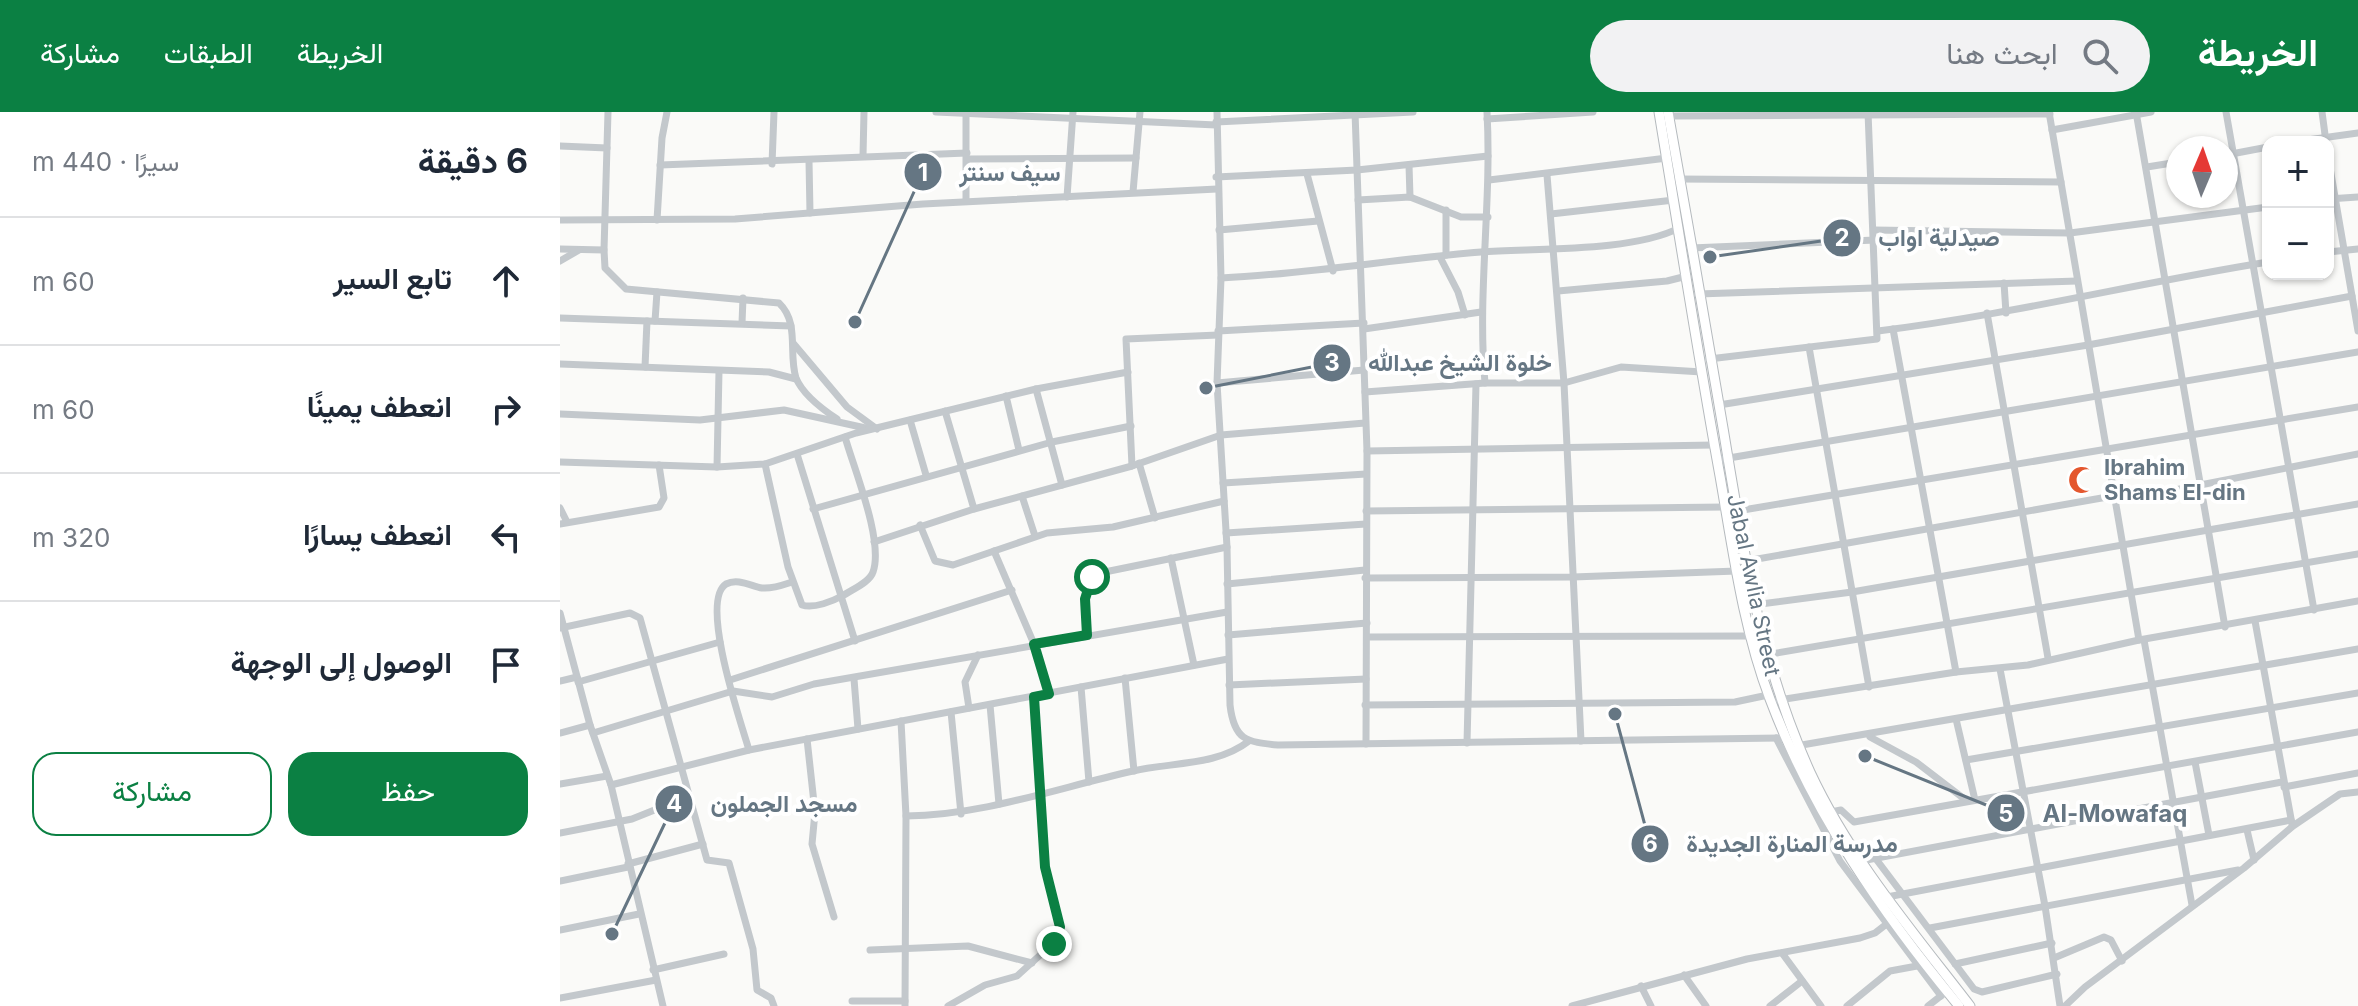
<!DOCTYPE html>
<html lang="ar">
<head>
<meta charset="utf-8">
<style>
  :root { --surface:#fff; --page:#f2f2f3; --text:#1f2937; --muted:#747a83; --line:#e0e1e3; --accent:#0b8043 }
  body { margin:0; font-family:Inter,Vazirmatn,sans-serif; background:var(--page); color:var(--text); direction:rtl }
  .controls { position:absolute; right:24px; top:24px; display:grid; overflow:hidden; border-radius:16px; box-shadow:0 2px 6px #0004 }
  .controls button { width:72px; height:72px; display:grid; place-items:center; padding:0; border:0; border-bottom:2px solid var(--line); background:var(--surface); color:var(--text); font:40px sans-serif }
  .compass { position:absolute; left:1606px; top:24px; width:72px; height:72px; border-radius:50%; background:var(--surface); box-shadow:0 2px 6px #0004; rotate:2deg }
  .stop { position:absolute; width:24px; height:24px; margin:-18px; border:6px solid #0b8043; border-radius:50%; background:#fff }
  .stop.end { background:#0b8043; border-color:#fff; box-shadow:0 2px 8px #0008 }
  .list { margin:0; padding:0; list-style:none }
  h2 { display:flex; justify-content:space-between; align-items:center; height:104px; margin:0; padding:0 32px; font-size:34px }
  h2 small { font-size:26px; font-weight:400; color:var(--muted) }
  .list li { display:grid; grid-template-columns:52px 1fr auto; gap:24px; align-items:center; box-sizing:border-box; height:128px; padding:0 32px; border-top:2px solid var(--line) }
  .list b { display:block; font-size:30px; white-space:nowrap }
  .list em { font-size:26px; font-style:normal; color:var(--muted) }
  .actions { display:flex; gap:16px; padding:24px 32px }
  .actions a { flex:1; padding:18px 0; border:2px solid var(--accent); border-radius:24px; text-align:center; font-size:28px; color:var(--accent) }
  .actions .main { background:var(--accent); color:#fff }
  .icon { flex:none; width:44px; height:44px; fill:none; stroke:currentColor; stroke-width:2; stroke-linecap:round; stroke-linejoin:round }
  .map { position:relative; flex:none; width:1798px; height:894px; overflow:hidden; direction:ltr }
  header { display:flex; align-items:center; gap:48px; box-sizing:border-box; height:112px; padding:0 40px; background:var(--accent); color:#fff }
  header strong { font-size:38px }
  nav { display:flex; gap:44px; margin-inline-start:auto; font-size:28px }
  .search { width:560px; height:72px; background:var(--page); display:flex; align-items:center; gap:20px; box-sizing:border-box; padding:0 28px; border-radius:44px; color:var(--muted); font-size:30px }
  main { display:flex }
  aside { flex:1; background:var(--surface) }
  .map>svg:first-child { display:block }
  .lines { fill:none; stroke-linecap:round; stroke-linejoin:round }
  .major-casing { stroke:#b5babe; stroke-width:11 }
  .minor { stroke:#c3c8cc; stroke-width:7 }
  .major { stroke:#fff; stroke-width:9 }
  .route { stroke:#0b8043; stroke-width:10 }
  .labels { text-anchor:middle; stroke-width:8; stroke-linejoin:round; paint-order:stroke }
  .poi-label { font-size:22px; font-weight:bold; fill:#657683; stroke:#fff; text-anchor:start }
  .street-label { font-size:22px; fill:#657683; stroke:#fff }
  .leader { fill:none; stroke:#657683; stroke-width:3 }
  .callout-dot { fill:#657683; stroke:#fff; stroke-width:3 }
  .mark-label { font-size:24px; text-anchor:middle; font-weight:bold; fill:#fff }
  .callout-label { font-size:24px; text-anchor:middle; font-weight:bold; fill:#657683; stroke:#fff; stroke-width:8; stroke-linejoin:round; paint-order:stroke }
</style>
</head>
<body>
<header>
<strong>الخريطة</strong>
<div class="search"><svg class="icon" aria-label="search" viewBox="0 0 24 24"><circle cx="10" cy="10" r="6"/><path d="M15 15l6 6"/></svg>ابحث هنا</div>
<nav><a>الخريطة</a><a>الطبقات</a><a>مشاركة</a></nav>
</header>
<main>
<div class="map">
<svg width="1798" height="894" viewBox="0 0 1798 894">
  <rect width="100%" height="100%" fill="#fafaf8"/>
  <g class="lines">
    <g class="major-casing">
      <g id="major">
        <path d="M1099 0C1119 121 1138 243 1160 364 1173 438 1183 516 1210 587 1253 701 1322 801 1399 894"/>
        <path d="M1108 0C1127 105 1145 211 1163 316 1183 436 1199 548 1250 660 1290 746 1353 820 1410 894"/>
      </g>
    </g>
    <g class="minor">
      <path d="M376 0 656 13"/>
      <path d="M657 0 661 166 657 271 667 435 670 593C674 628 686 630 718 633L1226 626"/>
      <path d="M795 0 807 339 806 632"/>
      <path d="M1489 0 1579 528"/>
      <path d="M1576 0 1665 515"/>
      <path d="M1666 0 1754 498"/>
      <path d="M1762 0 1766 30"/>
      <path d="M1109 4 1490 2"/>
      <path d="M927 7 1033 0"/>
      <path d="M656 10 853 0"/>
      <path d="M1492 18 1591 0"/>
      <path d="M1733 30 1798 21"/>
      <path d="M0 34 47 36"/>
      <path d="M1666 43 1708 35"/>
      <path d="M303 44 304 0"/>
      <path d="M1768 44 1798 219"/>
      <path d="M407 47 576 46"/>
      <path d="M249 49 250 101"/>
      <path d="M212 52 214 0"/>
      <path d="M100 53 407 41"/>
      <path d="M849 53 850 85"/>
      <path d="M1587 55 1618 50"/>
      <path d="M747 62 773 159"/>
      <path d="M987 63 1004 271 1021 629"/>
      <path d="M656 65 797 58 928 44"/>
      <path d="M1119 67 1501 70"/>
      <path d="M929 68 1107 46"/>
      <path d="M573 80 580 0"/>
      <path d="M507 85 513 0"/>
      <path d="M1768 87 1798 85"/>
      <path d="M798 88 850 85 901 105H928"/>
      <path d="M406 89V2"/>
      <path d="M886 98V143"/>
      <path d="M991 102 1114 88"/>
      <path d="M0 108 175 107 363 92 657 77"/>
      <path d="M97 108 102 26 107 0"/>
      <path d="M659 118 758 109"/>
      <path d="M1314 118 1510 121 1708 95"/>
      <path d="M1131 136 1315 128"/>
      <path d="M0 137 44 138 48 0"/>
      <path d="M44 138 45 156 66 177 219 191C240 211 228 241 236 266 243 283 262 297 277 307"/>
      <path d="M1768 140 1798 137"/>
      <path d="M880 145 898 180 905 203"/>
      <path d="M0 149 19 138"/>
      <path d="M661 166C748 162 834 147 921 140 973 136 1073 140 1119 116"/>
      <path d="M1444 171 1446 201"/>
      <path d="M998 179 1107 169 1127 164"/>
      <path d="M1138 182 1517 169"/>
      <path d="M1427 201 1488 546"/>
      <path d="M0 206 231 214"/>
      <path d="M95 209 97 180"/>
      <path d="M182 211 183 186"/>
      <path d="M804 217 921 200"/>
      <path d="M1333 217 1396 560"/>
      <path d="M658 219 804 211"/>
      <path d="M1318 219C1449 203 1577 171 1708 150"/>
      <path d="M233 231 287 295 317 317"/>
      <path d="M1249 235 1309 575"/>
      <path d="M1149 247 1317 227 1308 0"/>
      <path d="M0 252 209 260 236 267"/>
      <path d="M85 255 87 209"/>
      <path d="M657 271 804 258"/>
      <path d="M925 271C917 181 932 91 927 0"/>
      <path d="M476 277 502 373"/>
      <path d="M805 280 925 271H1004L1061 255 1142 260"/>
      <path d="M446 284 459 338"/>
      <path d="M1159 293 1528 233 1792 184"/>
      <path d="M385 299 414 397"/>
      <path d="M0 302 140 308 224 298 310 317"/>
      <path d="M350 308 366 363"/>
      <path d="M807 339 1154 333"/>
      <path d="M237 342 295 529"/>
      <path d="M1157 348 1798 240"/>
      <path d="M0 350 157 355 205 352 296 321 476 277 568 260"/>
      <path d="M579 351 595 406"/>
      <path d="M205 352 228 455 242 493C254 497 273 489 284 483 293 477 310 470 313 460 324 429 294 357 285 325"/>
      <path d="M572 354 566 227 658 223"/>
      <path d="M157 355 159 259"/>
      <path d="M663 371 806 362"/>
      <path d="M462 384 475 424"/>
      <path d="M0 396 7 410"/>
      <path d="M253 397 492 330 571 314"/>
      <path d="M806 399 1165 395"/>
      <path d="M1177 399 1798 295"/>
      <path d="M0 412 99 395 104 386 99 353"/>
      <path d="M360 413 375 449 393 453 487 421 553 415 664 389"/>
      <path d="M666 421 806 412"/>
      <path d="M314 430 414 397 572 354 661 323 805 311"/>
      <path d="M434 439 474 532 489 582"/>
      <path d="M611 446 634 553"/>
      <path d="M1186 449 1553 384H1584L1798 342"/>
      <path d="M805 466 1013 465 1177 459"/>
      <path d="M667 472 805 458"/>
      <path d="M1193 493 1292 480 1798 392"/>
      <path d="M0 501 30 613 51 673 103 894"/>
      <path d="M1695 509 1732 712"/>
      <path d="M0 516 70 501 80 506 147 748 169 751 193 837 197 878 211 886 214 894"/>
      <path d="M527 523 525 487 535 462 667 435"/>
      <path d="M668 523 807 511"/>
      <path d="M807 525 1191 524"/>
      <path d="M1584 528 1632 793"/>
      <path d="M1205 543 1798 442"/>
      <path d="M1440 557 1485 794 1500 894"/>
      <path d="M565 566 574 659"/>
      <path d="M294 567 298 617"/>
      <path d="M170 568 452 478"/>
      <path d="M0 569 17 565"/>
      <path d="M18 570 160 530"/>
      <path d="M669 573 806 567"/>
      <path d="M521 575 529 670"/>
      <path d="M1219 588 1396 560 1468 553 1579 528 1798 489"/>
      <path d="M430 593 439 692"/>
      <path d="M805 593 1175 590 1208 583"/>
      <path d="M409 596 405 570 418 543"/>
      <path d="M391 600 401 702"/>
      <path d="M1396 607 1415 688"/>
      <path d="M341 609 346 704 345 894"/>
      <path d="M0 621 30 613"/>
      <path d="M33 621 173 579 212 585 254 572 667 500"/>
      <path d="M1310 625 1356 650 1407 689"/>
      <path d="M1216 626 1280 749 1381 884"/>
      <path d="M247 627 255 700 252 732 274 805"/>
      <path d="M907 631 916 272"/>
      <path d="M1236 634 1798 537"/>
      <path d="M189 638C181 611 139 489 166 472 178 466 191 474 202 476 213 477 223 473 232 470"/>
      <path d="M1406 648 1798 581"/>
      <path d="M1635 650 1649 723"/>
      <path d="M0 672 47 664"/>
      <path d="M51 673 189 638 668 547"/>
      <path d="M1724 675 1798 661"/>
      <path d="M1271 700 1281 698 1294 710 1798 620"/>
      <path d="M346 704C424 703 497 676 573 659 612 650 657 654 689 629"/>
      <path d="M1687 718 1694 748"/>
      <path d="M0 721 72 707 127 685"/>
      <path d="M1316 747 1414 877 1422 880 1497 862"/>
      <path d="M1301 749 1722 670"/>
      <path d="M68 752 143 732"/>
      <path d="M0 769 68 755"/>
      <path d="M1327 785 1731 708"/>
      <path d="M1370 816 1678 758"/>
      <path d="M0 818 79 802"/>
      <path d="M310 838 408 834 472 851"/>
      <path d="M1222 841 1261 894"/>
      <path d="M1494 846 1544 825 1551 828 1562 849"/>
      <path d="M1395 852 1492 831"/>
      <path d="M93 858 164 842"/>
      <path d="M1124 863 1146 894"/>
      <path d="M1081 874 1091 894"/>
      <path d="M0 886 96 868"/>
      <path d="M292 889H345"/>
      <path d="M388 894 425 873 457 864 499 826 500 815 485 755 474 585"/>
      <path d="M1012 894 1187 847 1300 826 1315 821 1333 807"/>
      <path d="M1210 894 1242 869"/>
      <path d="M1287 894 1330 859 1357 854"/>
      <path d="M1368 894 1382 883"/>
      <path d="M1505 894 1525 875 1684 756 1733 714 1780 682 1798 680"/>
    </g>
    <use href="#major" class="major"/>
  </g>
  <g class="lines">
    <path class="route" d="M494 832 500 815 485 755 474 585 489 582 474 532 527 523 525 487 532 465"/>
  </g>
  <defs>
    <g id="mosque-bare" transform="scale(2.16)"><path d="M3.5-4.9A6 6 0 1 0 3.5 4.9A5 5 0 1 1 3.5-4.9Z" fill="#e4572e" stroke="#fff" stroke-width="2.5" paint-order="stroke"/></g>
  </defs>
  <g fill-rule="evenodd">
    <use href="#mosque-bare" x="1522" y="368"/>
  </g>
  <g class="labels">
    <g class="poi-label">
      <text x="1544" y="363">Ibrahim<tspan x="1544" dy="25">Shams El-din</tspan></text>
    </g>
    <g class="street-label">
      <text transform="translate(1194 473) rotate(78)" y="8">Jabal Awlia Street</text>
    </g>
  </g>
  <path class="leader" d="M295 210L363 60M1150 145L1282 126M646 276L772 251M52 822L114 692M1305 644L1446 701M1055 602L1090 732"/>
  <g class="callout-dot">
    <circle cx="295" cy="210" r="8"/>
    <circle cx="1150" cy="145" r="8"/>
    <circle cx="646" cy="276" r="8"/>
    <circle cx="52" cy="822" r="8"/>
    <circle cx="1305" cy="644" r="8"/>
    <circle cx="1055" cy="602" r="8"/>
    <circle cx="363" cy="60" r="20"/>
    <circle cx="1282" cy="126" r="20"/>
    <circle cx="772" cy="251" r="20"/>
    <circle cx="114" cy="692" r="20"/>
    <circle cx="1446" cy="701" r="20"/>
    <circle cx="1090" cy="732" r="20"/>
  </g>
  <g class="mark-label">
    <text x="363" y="69">1</text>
    <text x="1282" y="134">2</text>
    <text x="772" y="259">3</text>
    <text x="114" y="700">4</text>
    <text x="1446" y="710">5</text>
    <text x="1090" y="740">6</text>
  </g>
  <g class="callout-label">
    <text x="450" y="69">سيف سنتر</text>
    <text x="1379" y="134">صيدلية اواب</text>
    <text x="900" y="259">خلوة الشيخ عبدالله</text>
    <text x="224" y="700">مسجد الجملون</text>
    <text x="1555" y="710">Al-Mowafaq</text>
    <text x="1232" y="740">مدرسة المنارة الجديدة</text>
  </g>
</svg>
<div class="controls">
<button>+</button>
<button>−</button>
</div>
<svg class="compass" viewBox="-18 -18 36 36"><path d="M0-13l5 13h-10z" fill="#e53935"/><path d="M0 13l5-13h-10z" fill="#747a83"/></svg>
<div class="stop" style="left:532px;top:465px"></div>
<div class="stop end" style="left:494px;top:832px"></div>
</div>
<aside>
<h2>6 دقيقة<small>سيرًا · 440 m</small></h2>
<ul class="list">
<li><svg class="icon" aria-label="ahead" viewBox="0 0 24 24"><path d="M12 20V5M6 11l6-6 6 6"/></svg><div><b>تابع السير</b></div><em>60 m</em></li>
<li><svg class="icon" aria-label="right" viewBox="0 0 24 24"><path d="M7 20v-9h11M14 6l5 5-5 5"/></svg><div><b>انعطف يمينًا</b></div><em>60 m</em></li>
<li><svg class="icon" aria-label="left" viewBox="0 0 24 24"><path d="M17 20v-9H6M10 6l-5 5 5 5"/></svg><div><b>انعطف يسارًا</b></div><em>320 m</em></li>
<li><svg class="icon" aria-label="arrive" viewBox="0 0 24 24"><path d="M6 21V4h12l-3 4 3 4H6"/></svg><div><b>الوصول إلى الوجهة</b></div></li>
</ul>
<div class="actions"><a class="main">حفظ</a><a>مشاركة</a></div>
</aside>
</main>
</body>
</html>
